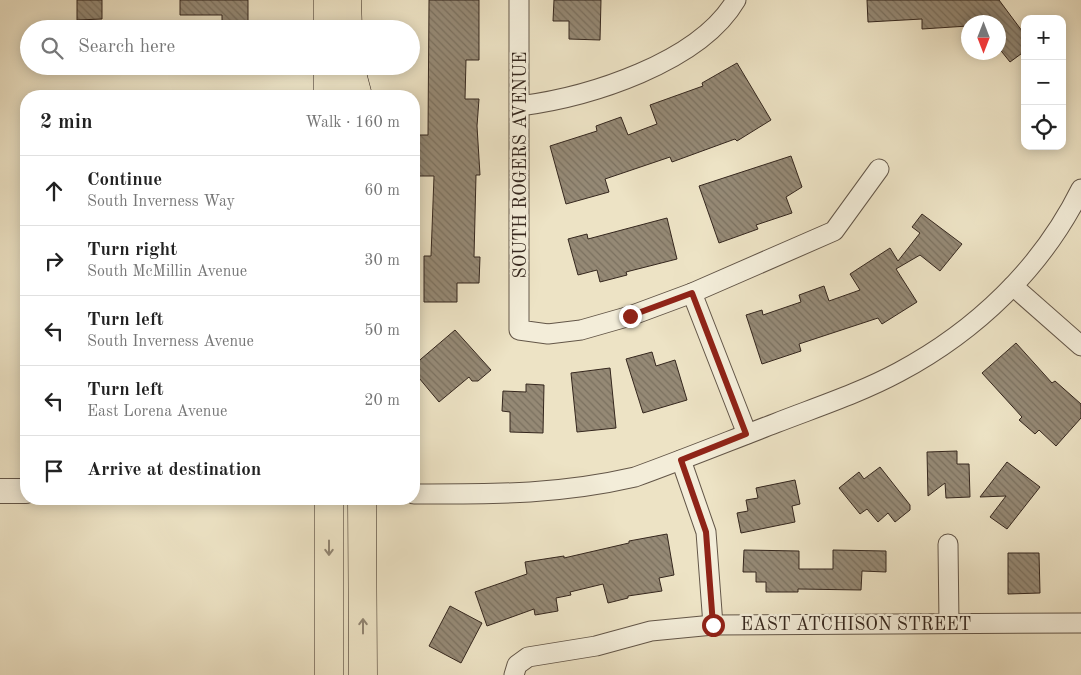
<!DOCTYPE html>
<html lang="en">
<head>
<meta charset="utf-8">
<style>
  :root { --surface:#fff; --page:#f2f2f2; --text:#222; --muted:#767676; --line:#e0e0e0 }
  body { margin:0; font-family:"Old Standard TT",serif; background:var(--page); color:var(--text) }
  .controls { position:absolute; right:15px; top:15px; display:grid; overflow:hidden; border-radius:10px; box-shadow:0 2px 12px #0003 }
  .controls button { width:45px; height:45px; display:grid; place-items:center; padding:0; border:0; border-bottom:1px solid var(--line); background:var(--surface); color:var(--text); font:25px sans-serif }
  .compass { position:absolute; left:961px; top:15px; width:45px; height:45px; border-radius:50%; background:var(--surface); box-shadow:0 2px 12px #0003; rotate:180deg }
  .stop { position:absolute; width:15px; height:15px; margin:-11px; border:4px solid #8f2418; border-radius:50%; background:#fff }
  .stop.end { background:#8f2418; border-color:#fff; box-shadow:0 1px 5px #0008 }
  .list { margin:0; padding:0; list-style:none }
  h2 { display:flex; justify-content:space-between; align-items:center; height:65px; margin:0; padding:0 20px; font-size:21px }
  h2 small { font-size:16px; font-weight:400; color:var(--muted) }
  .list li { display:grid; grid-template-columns:32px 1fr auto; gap:15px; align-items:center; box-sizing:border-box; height:70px; padding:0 20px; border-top:1px solid var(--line) }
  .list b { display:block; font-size:19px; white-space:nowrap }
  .list p { margin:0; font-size:16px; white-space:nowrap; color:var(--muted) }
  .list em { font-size:16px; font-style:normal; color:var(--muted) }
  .icon { flex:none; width:28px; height:28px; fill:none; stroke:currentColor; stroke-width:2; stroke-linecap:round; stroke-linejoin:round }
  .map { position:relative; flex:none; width:1081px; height:675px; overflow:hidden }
  .search { position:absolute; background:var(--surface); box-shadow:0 2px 12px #0003; left:20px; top:20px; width:400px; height:55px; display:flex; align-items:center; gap:12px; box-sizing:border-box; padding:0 18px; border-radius:28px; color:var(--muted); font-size:19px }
  .panel { position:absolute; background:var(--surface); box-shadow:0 2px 12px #0003; left:20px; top:90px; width:400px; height:415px; border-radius:20px }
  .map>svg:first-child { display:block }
  .building { fill:url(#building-back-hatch); stroke:#35271e }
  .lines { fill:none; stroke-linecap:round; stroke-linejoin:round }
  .minor-casing { stroke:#635648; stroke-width:21 }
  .tertiary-casing { stroke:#635648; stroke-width:26 }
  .primary-casing { stroke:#35271e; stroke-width:29 }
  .minor { stroke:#f3edd9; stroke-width:19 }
  .tertiary { stroke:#f3edd9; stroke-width:24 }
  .primary { stroke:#ede3c5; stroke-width:28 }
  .oneway { stroke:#918572 }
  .route { stroke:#8f2418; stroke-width:6 }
  .labels { text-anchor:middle; stroke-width:4.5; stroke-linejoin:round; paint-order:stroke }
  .street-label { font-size:18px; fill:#35271e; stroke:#f3edd9 }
</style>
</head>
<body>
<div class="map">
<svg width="1081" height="675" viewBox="0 0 1081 675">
  <defs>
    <pattern id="building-back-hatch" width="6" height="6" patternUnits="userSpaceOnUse" patternTransform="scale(1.25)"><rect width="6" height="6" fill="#958975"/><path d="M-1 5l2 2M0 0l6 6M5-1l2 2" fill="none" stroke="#7a705f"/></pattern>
  </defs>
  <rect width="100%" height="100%" fill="#ede3c5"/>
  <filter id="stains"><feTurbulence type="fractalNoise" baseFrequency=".004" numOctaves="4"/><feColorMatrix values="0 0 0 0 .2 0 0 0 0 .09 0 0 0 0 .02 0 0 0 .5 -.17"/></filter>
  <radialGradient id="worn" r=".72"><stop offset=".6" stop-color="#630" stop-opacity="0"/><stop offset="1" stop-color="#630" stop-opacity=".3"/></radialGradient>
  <g class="building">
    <path d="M77 0H102V19L77 20Z"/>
    <path d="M180 0H248V22L222 21V15H180Z"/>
    <path d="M429 0H479V60H466L465 99H479L477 126 480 175H476L474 257H480L479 283H457V302H424V256H431L434 176H419L418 135H428Z"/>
    <path d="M554 0H601L600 40 569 39V21H553Z"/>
    <path d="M867 0H999L1025 35V51L1010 62 998 47V22H968V26L922 29V19L868 22Z"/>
    <path d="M737 63 771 120 737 141 735 139 672 162 670 157 605 179 609 192 566 204 550 146 597 131 596 126 621 117 628 135 657 124 650 105 703 86 702 83Z"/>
    <path d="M791 156 802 187 786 197 792 213 756 225 758 229 719 243 699 186Z"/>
    <path d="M922 214 962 244 940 271 920 255 896 269 917 302 882 324 878 318 799 344 801 351 762 364 746 315 762 310 763 315 801 302 799 295 824 286 829 301 860 290 850 274 890 248 898 261 920 233 912 227Z"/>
    <path d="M667 218 677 259 626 272 627 275 600 282 597 270 578 275 568 239 587 234 588 239Z"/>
    <path d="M455 330 491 370 478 381H472L469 377 439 402 414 372V365Z"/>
    <path d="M1016 343 1052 383 1055 381 1081 404V418L1056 446 1039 430 1035 434 1019 420 1022 417 982 373Z"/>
    <path d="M652 352 656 366 675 360 687 400 643 413 626 359Z"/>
    <path d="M610 368 616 428 577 432 571 373Z"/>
    <path d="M526 384 544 385 543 433 510 432V412L502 411 503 391 526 392Z"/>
    <path d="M957 451V464H969L970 497 946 498 945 483 928 496 927 452Z"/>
    <path d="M1007 462 1040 487 1007 529 990 517 1006 496 980 497Z"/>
    <path d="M880 467 910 505V510L895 522 888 513 878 522 867 509 860 514 839 488 859 472 864 479Z"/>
    <path d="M795 480 800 504 792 506 795 522 741 533 737 513 748 511 746 500 758 498 756 488Z"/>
    <path d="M667 534 674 575 659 578 662 591 628 596V598L608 603 603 584 570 592 571 595 556 598 558 611 535 615 534 609 487 626 475 592 527 574 525 562 564 556V558L629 543V541Z"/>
    <path d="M744 550 799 551V569H833V550L886 551V572L862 571 861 590 798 589V592H766V582H756V572H743Z"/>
    <path d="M1008 553H1039L1040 593 1008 594Z"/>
    <path d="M450 606 482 623 461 663 429 646Z"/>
  </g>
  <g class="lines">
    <g class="minor-casing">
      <g id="minor">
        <path d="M519 0V330L548 334 581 330 630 316 692 293 834 231 879 169"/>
        <path d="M520 106C589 97 699 63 736 0"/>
        <path d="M1013 286 1081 346"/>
        <path d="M692 293 747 434"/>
        <path d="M681 460 706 532 713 625"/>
        <path d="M414 494C492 494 557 495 635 477 682 460 729 441 776 423 817 407 860 393 899 372 976 331 1042 268 1081 189"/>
        <path d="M948 544 949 623"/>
        <path d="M514 675 517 665 528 657 596 646 651 631 713 625 1081 623"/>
      </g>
    </g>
    <g class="tertiary-casing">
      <path id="tertiary" d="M0 491H26"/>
    </g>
    <g class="primary-casing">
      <g id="primary">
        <path d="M328 0V29"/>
        <path d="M347 0 348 29"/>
        <path d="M350 66 358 96"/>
        <path d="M328 96V66"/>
        <path d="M329 499V675"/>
        <path d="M362 499 363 675"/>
      </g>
    </g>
    <use href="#minor" class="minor"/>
    <use href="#tertiary" class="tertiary"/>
    <use href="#primary" class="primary"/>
  </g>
  <defs><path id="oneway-shaft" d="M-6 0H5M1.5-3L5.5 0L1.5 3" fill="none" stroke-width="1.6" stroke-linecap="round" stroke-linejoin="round" transform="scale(1.25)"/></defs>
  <g class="oneway">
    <use href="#oneway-shaft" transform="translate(329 548) rotate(90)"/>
    <use href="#oneway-shaft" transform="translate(363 626) rotate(-90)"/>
  </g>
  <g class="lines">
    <path class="route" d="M630 316 692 293 746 434 681 460 706 532 713 625"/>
  </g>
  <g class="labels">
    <g class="street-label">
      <text transform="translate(520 165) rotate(-90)" y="6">SOUTH ROGERS AVENUE</text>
      <text x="856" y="630">EAST ATCHISON STREET</text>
    </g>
  </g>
  <rect width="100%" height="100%" filter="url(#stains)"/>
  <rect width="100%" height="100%" fill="url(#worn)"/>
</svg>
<div class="controls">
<button>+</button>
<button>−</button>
<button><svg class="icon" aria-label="locate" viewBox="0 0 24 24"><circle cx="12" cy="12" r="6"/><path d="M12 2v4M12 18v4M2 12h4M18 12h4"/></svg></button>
</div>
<svg class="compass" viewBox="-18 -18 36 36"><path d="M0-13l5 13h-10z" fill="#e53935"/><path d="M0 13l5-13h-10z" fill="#767676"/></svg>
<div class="stop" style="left:713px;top:625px"></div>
<div class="stop end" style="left:630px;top:316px"></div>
<div class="search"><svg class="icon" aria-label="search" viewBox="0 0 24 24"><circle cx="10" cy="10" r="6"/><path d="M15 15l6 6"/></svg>Search here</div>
<section class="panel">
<h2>2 min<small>Walk · 160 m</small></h2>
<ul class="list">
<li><svg class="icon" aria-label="ahead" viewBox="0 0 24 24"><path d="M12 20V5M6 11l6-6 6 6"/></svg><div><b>Continue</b><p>South Inverness Way</p></div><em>60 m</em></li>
<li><svg class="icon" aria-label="right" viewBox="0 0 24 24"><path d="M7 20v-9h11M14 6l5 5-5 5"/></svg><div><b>Turn right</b><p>South McMillin Avenue</p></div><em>30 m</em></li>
<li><svg class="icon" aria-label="left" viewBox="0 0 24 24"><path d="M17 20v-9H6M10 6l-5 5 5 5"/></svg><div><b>Turn left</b><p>South Inverness Avenue</p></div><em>50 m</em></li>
<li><svg class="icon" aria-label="left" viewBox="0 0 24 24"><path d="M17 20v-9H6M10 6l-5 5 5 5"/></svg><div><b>Turn left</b><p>East Lorena Avenue</p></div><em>20 m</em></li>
<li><svg class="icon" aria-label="arrive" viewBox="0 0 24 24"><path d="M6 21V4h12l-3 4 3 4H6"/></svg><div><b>Arrive at destination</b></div></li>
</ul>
</section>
</div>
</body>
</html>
